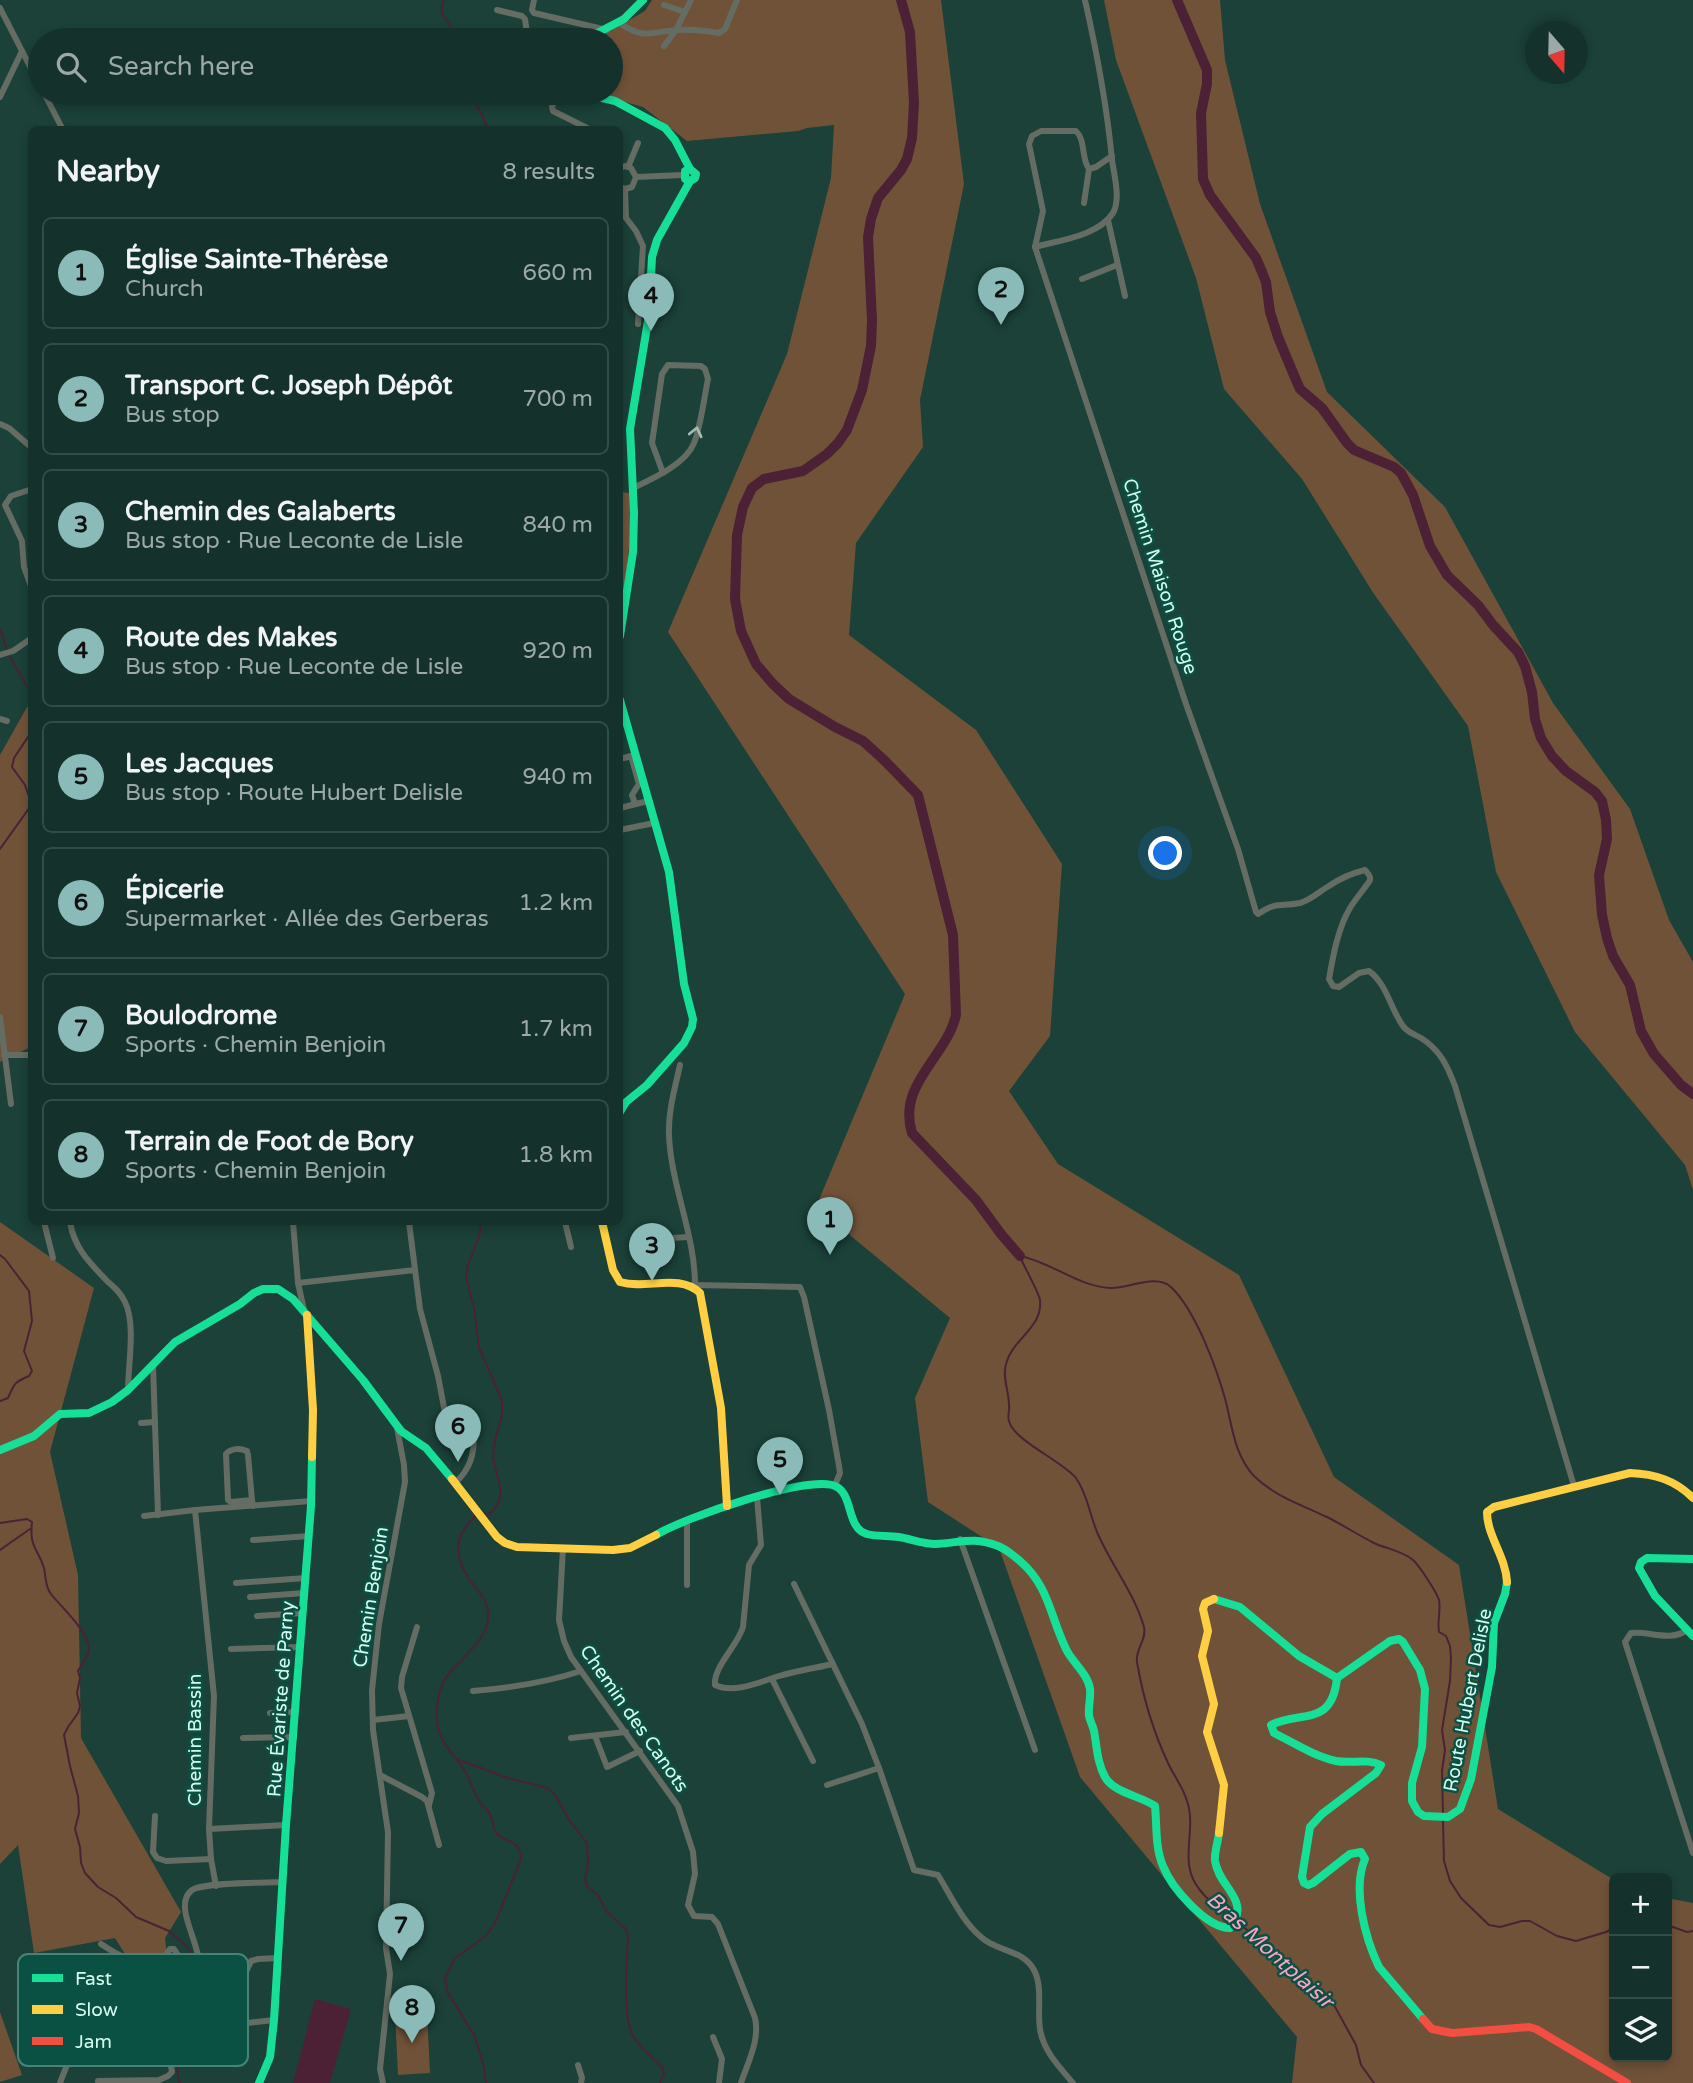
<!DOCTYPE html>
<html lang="en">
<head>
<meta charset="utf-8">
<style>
  :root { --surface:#14312b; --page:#1d3933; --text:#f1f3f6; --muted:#9da9a9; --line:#334c47; --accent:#8bbbb9 }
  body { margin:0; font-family:"Varela Round",sans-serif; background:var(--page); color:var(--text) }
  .controls { position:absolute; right:21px; bottom:21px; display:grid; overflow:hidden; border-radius:10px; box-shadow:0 4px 10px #0003 }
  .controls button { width:63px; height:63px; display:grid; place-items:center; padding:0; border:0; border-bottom:2px solid var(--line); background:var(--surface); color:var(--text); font:35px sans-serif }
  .compass { position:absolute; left:1525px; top:21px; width:63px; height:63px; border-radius:50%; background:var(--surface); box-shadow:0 4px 10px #0003; rotate:160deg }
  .you { position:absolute; left:1166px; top:854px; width:24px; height:24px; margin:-18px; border:5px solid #fff; border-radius:50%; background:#1a73e8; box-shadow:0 0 0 10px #1a73e833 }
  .badge { display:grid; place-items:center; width:46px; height:46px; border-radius:50%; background:var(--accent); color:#111; font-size:23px; font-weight:700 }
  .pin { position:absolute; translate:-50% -58px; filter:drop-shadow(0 2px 4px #0008) }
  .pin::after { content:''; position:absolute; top:37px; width:24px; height:21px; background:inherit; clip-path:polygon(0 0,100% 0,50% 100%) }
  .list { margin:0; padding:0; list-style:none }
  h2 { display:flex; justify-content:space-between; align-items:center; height:91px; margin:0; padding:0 28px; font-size:30px }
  h2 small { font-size:23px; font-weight:400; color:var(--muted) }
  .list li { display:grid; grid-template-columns:46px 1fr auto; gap:21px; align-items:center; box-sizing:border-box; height:112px; margin:0 14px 14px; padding:0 14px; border:2px solid var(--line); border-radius:10px }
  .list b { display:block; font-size:26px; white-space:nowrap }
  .list p { margin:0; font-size:23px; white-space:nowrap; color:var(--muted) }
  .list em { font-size:23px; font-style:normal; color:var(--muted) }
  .icon { flex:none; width:38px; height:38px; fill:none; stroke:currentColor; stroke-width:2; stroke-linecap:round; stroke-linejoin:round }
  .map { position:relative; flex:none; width:1693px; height:2083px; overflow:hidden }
  .search { position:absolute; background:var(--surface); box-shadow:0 4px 10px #0003; left:28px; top:28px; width:595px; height:77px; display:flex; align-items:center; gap:18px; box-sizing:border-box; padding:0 24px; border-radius:38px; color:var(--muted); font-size:26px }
  .panel { position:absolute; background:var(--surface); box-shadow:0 4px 10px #0003; left:28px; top:126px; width:595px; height:1099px; border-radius:10px }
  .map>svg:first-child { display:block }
  .green { fill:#705239 }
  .water { fill:#4c2135 }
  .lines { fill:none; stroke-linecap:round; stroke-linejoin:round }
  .stream { stroke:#4c2135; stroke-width:2 }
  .river { stroke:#4c2135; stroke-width:10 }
  .street { stroke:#656c63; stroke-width:6 }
  .fast { stroke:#16e098; stroke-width:8 }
  .slow { stroke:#ffcf43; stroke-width:8 }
  .jam { stroke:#f24e42; stroke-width:8 }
  .oneway { stroke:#a2bbb0 }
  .labels { text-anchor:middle; stroke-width:5; stroke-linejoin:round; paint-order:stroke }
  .street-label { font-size:19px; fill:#d4fbef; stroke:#0b5143 }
  .water-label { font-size:21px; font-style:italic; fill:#fba3c5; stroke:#0b5143 }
  .key { fill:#0b5143; stroke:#478477; stroke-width:2 }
  .key-label { font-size:19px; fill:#d4fbef }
</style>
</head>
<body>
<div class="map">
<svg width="1693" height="2083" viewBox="0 0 1693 2083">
  <rect width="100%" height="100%" fill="#1b4139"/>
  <g class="green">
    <path d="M652 0H941L964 184 920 400 923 447 856 543 849 635 976 730 1062 864 1050 1036 1009 1091 1058 1164 1239 1275 1334 1477 1459 1565 1498 1809 1614 1880V2057H1667V1898L1693 1903V2083H1292L1297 2037 1080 1777 999 1548 928 1502 915 1398 950 1318 816 1207 905 994 668 632 787 354 831 178 834 125 807 128 798 131 687 141 643 107 593 93H611V40H594L645 11Z"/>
    <path d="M1104 0H1220L1225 60 1260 204 1327 392 1445 507 1553 703 1630 809 1669 920 1693 962V1190L1685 1165 1575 1032 1496 872 1468 726 1374 594 1302 479 1224 389 1196 278 1116 60Z"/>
    <path d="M620 492 630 493C632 535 627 573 620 614Z"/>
    <path d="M27 707 32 708 31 1047 0 1062V755Z"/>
    <path d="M0 1222 94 1288 50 1452 78 1575 81 1738 181 1912 165 1938 169 1974 138 1975 115 1938 34 1953 18 1845 0 1864Z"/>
    <path d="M427 2011 430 2073 398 2075 395 2013Z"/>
    <path d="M0 2012 22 2075 0 2082Z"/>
  </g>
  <path class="water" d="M315 1999 351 2009 330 2083H293Z"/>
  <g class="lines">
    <g class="stream">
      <path d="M444 0C437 14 447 19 454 31V40"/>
      <path d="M471 93 489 130"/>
      <path d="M0 629 7 650"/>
      <path d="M9 655 26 685 32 689"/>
      <path d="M0 849 30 807V799L25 785 12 767 14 758 32 731"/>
      <path d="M481 1222 479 1237 468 1265 466 1278 474 1308 479 1348 502 1400V1415L495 1440 493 1456C495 1478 511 1495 489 1514L483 1513"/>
      <path d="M0 1255 5 1259 29 1291 32 1321 24 1351 32 1371 29 1376C13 1383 15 1383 8 1398L0 1401"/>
      <path d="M1020 1256C1051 1262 1077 1286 1110 1288 1128 1289 1156 1273 1171 1287 1196 1311 1217 1369 1226 1402 1232 1427 1235 1456 1254 1476 1274 1496 1302 1505 1327 1517 1343 1525 1358 1535 1374 1543 1387 1549 1403 1551 1413 1560 1419 1565 1437 1593 1439 1600 1441 1611 1437 1621 1439 1632L1446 1636 1450 1646 1451 1658 1450 1681 1442 1730 1445 1750 1442 1771 1443 1815"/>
      <path d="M1020 1257C1024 1266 1039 1293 1040 1300 1043 1328 1012 1339 1006 1364 1002 1378 1009 1391 1009 1405 1010 1411 1007 1416 1009 1421 1014 1441 1061 1460 1076 1478 1087 1493 1090 1515 1097 1532 1111 1565 1134 1592 1144 1627 1147 1640 1135 1649 1137 1662 1143 1697 1153 1731 1168 1763 1174 1776 1183 1787 1187 1801 1196 1826 1182 1855 1193 1879 1201 1896 1219 1909 1234 1920"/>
      <path d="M478 1514C455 1534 452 1553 469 1579 477 1590 486 1597 488 1611 492 1641 457 1658 444 1681 437 1695 436 1713 438 1728 441 1744 455 1755 463 1768 469 1777 472 1788 477 1797 480 1804 486 1808 490 1814 493 1820 493 1829 497 1834 508 1845 519 1837 521 1859L496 1921 486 1936 454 1959 445 1978 447 1991 475 2037 484 2067 486 2083"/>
      <path d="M0 1523 27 1519 32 1522C29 1548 38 1548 44 1568 46 1577 45 1587 51 1594 61 1607 87 1630 89 1647 90 1656 82 1663 78 1671L80 1678 77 1693 80 1706 78 1713 68 1727 64 1735 70 1766 78 1796 79 1813 75 1829 80 1847 81 1863 85 1873 98 1887 116 1898 136 1917 169 1931 186 1946 189 1949 196 1968"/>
      <path d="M0 1550 30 1529"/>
      <path d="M457 1759 507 1778 540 1786 549 1789 555 1795 570 1821 587 1843 588 1863 585 1880 587 1886 598 1895 607 1912 626 1929 628 1936C627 1960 622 2016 633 2036 640 2048 653 2058 663 2068L664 2074 660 2083"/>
      <path d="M1443 1821 1444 1861 1450 1881 1461 1898 1489 1925 1500 1927 1522 1921H1530L1557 1936 1576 1941 1606 1932 1614 1928"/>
      <path d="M1238 1923 1270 1947 1306 1984 1334 2005 1356 2045 1361 2065 1374 2083"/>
      <path d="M1667 1925 1687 1932 1693 1931"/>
      <path d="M168 2014 187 1988"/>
      <path d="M163 2025C163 2039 172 2047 176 2059 179 2068 176 2076 180 2083"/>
    </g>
    <g class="river">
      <path d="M901 0 910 32 914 103 912 138 907 159 901 170 878 198 871 219 868 237 872 320 871 346 862 390 847 430 838 443 827 454 803 471 764 479 752 488 743 507 737 535 735 599 741 631 756 664 773 684 789 699 835 727 863 741 884 760 918 795 953 935 956 1015C946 1058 897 1084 912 1133L976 1200 1001 1234 1020 1256"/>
      <path d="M1177 0 1207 70V84L1201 113 1203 179 1210 195 1256 258 1262 272 1266 282 1270 312 1278 337 1296 380 1300 389 1322 408 1347 443 1354 450 1394 467 1401 473 1413 495 1430 546 1447 575 1478 605 1493 625 1518 652 1525 666 1532 692 1535 719 1541 738 1552 756 1566 771 1595 792 1602 801 1606 820 1607 839 1599 875 1602 915 1607 938 1613 956 1630 985 1641 1031 1654 1054 1681 1085 1693 1094"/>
    </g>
    <g class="street">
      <path d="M534 0 532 10 534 13 607 30"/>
      <path d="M664 5 685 12"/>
      <path d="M0 8 40 86"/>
      <path d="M497 10 522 16 525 19 528 40"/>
      <path d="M619 23C647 41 650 31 679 30 692 29 706 31 719 33L725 29 737 0"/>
      <path d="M664 46 676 30 691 0"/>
      <path d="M44 93 63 130"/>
      <path d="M0 97 22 51"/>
      <path d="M555 97 552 107 553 111 591 130"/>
      <path d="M1112 156 1096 167 1089 169C1081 158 1086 141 1076 131H1041L1032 136 1029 144 1043 211 1035 247 1186 704 1238 849 1256 912 1258 914C1277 901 1280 907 1300 903 1311 900 1320 891 1329 886 1339 879 1353 873 1365 870 1368 874 1371 875 1370 880 1369 883 1353 902 1350 908 1338 928 1333 956 1329 979L1333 986 1339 987 1359 973 1369 971C1387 984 1390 1008 1403 1026 1407 1032 1414 1034 1421 1038 1440 1050 1447 1065 1455 1086L1574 1486"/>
      <path d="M628 167 638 143"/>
      <path d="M620 168 625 166 631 168 636 177 632 187 625 189 620 187"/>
      <path d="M636 177 683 175"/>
      <path d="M625 189 626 218 636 231 643 246 638 324"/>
      <path d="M1084 203 1089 169"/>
      <path d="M1108 220 1125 296"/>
      <path d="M1035 247C1060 240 1098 236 1113 213 1121 199 1114 175 1112 160 1107 106 1097 53 1085 0"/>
      <path d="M1082 279 1117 265"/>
      <path d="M0 424 9 428 32 448"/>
      <path d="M633 488C652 479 686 464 694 443 701 426 704 398 708 379L705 369 701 366 668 365 662 374 652 443 663 473"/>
      <path d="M32 489 11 496 5 505 22 541 24 567 32 589"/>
      <path d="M0 655 13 651 32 638"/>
      <path d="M0 719 7 721"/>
      <path d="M620 759 631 756 639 784 632 795 635 804"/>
      <path d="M620 808 648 801"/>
      <path d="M620 830 654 823"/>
      <path d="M0 1017 11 1104"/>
      <path d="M4 1055H32"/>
      <path d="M680 1065C675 1088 668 1111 669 1135 671 1186 695 1234 695 1285"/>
      <path d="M44 1222 53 1258"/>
      <path d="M70 1222C74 1248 90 1263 107 1281 114 1287 121 1293 125 1302 136 1324 128 1365 128 1390"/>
      <path d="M293 1222 298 1283 304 1310"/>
      <path d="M409 1222 420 1309 438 1376 446 1418 453 1428 470 1433 474 1436C474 1455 470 1469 456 1482"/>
      <path d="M565 1222 571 1247"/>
      <path d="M672 1238 688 1237"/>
      <path d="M298 1283 415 1270"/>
      <path d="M693 1285 800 1287 804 1297 829 1410 839 1466 840 1473 835 1485"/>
      <path d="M153 1364 158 1515"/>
      <path d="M141 1423 155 1422"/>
      <path d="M757 1497 761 1545 749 1565 743 1627C738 1645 713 1667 715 1685 734 1694 760 1682 779 1676 796 1671 815 1668 833 1664"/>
      <path d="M252 1500 231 1502 228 1500 226 1454C231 1448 240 1448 247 1451L248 1455 252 1500 253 1506"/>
      <path d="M195 1510 214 1696 209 1829 211 1859 216 1886"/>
      <path d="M144 1516 195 1510 311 1501"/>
      <path d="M960 1539 1035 1750"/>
      <path d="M253 1540 309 1536"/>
      <path d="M563 1548 559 1620 564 1641 571 1657 678 1806 693 1852 695 1874 688 1905 694 1916 712 1917 718 1924 755 2018C760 2040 748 2062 741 2083"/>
      <path d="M236 1583 306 1578"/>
      <path d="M794 1584 862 1724 879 1768 914 1870 938 1875C951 1896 962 1921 981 1937 997 1952 1023 1949 1034 1970 1043 1987 1037 2010 1040 2029 1043 2050 1059 2067 1073 2083"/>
      <path d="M687 1585V1520"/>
      <path d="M250 1597 304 1593"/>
      <path d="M257 1616 303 1613"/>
      <path d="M417 1627 402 1677 401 1688 432 1793 429 1805"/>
      <path d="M1687 1630C1671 1642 1649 1631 1631 1633L1625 1642 1693 1853"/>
      <path d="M231 1649 300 1647"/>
      <path d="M772 1679 813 1761"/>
      <path d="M473 1691C510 1688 545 1683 581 1671"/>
      <path d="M270 1713 295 1712"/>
      <path d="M373 1720 409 1716"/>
      <path d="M595 1736 607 1767 640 1751"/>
      <path d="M243 1738 294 1737"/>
      <path d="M571 1738 626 1732"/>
      <path d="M380 1775 422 1797 427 1801 439 1845"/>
      <path d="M827 1785 879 1768"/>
      <path d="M155 1816 153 1852 157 1858 166 1861 211 1859"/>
      <path d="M209 1829 286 1825"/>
      <path d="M101 1944C116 1954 145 1973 163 1957 166 1955 168 1952 170 1949H174L192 1977"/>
      <path d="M32 1961 37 2000 47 2019 51 2021H66C82 2039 67 2063 60 2083"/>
      <path d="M191 2020 217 2028 224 2024"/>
      <path d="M274 2020 228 2025 223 2022 251 1961 258 1959 278 1958"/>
      <path d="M713 2037 722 2059 719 2083"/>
      <path d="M578 2065 582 2078 581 2083"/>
      <path d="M98 2081 159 2080 168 2076 172 2072C171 2059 163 2048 159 2035 154 2017 186 1983 199 1972 201 1953 190 1934 186 1915 184 1906 184 1896 192 1890 205 1882 265 1883 283 1882"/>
      <path d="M383 2083 380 2069 390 1974 386 1948 388 1832 373 1730 372 1690 379 1624 405 1482 404 1465 397 1428"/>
    </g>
    <g class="fast">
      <path d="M584 40 624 19 643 0"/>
      <path d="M581 93 615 101 665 128 675 140 690 169 696 174 695 178 690 181 657 240 652 257 649 315 630 429 634 513 633 552 620 636"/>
      <path d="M690 169 685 171V179L690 181"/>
      <path d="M620 700 669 872 684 984 693 1019 692 1027 684 1043 647 1085 626 1102 620 1112"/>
      <path d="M0 1450 34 1436 60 1414 89 1413 112 1402 128 1390 175 1342 240 1304 254 1293 263 1289H278L293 1299 363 1380 401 1431 426 1448 452 1479"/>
      <path d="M656 1535C681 1519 813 1472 837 1487 853 1496 847 1529 867 1534 877 1537 889 1535 899 1537 911 1539 923 1544 935 1544 961 1543 972 1536 998 1546 1006 1549 1013 1555 1020 1561 1049 1586 1050 1616 1066 1649 1072 1662 1088 1674 1090 1689 1091 1698 1088 1707 1089 1716 1090 1721 1093 1726 1094 1731 1097 1747 1097 1762 1105 1777 1114 1793 1141 1796 1155 1806 1157 1825 1155 1848 1163 1866 1171 1887 1206 1928 1230 1928 1252 1900 1219 1888 1215 1861 1214 1853 1218 1842 1219 1833"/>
      <path d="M1693 1559 1647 1558 1641 1562 1639 1568 1655 1596 1693 1636"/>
      <path d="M1214 1599 1240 1607 1299 1656 1337 1678 1390 1641 1399 1639 1403 1642 1420 1670 1425 1689 1422 1747 1412 1783V1801L1418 1812 1424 1816 1448 1817 1460 1809 1471 1779 1492 1667 1494 1623 1505 1594 1507 1582"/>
      <path d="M1337 1678C1332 1728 1300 1710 1271 1725L1274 1733C1294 1743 1314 1756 1336 1761 1351 1764 1367 1758 1381 1765L1376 1773 1322 1814 1310 1827 1302 1877 1304 1883 1308 1885 1313 1883 1350 1854 1361 1852 1365 1859C1352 1889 1365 1938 1379 1967L1423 2019"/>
      <path d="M259 2083 270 2057 274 2020 286 1825 311 1506 312 1457"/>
    </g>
    <g class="slow">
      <path d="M602 1222 613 1270 620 1282C646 1290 679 1273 700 1293L721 1408 727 1506"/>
      <path d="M307 1315 313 1410 312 1457"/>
      <path d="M452 1479 497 1537 505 1543 517 1547 613 1550 630 1548 656 1535"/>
      <path d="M1507 1582C1506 1557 1487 1536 1487 1512L1494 1507 1630 1473C1655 1474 1675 1480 1693 1498"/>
      <path d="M1214 1599 1205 1603 1203 1609 1208 1631 1202 1656 1214 1704 1207 1732 1224 1785 1219 1833"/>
    </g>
    <path class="jam" d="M1423 2019 1432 2029 1452 2033 1529 2027 1536 2029 1627 2083"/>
  </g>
  <defs><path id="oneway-chevron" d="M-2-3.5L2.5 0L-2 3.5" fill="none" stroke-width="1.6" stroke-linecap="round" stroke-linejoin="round" transform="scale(1.75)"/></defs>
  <use class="oneway" href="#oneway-chevron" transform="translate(696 432) rotate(-77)"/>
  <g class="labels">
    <g class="street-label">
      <text transform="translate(1161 576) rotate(72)" y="7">Chemin Maison Rouge</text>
      <text transform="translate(370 1597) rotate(-81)" y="7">Chemin Benjoin</text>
      <text transform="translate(280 1699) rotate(-86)" y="7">Rue Évariste de Parny</text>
      <text transform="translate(1467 1700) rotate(-79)" y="7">Route Hubert Delisle</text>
      <text transform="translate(635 1718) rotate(55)" y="7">Chemin des Canots</text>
      <text transform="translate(194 1740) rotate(-90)" y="7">Chemin Bassin</text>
    </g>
    <g class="water-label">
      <text transform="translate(1270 1950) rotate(42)" y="7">Bras Montplaisir</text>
    </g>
  </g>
  <rect x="18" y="1954" width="230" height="112" rx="10" class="key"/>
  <rect x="32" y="1974" width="31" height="8" fill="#16e098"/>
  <rect x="32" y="2005" width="31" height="9" fill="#ffcf43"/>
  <rect x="32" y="2037" width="31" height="8" fill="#f24e42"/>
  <g class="key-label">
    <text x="75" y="1985">Fast</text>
    <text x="75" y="2016">Slow</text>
    <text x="75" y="2048">Jam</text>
  </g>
</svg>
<div class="controls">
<button>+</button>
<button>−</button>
<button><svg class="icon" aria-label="layers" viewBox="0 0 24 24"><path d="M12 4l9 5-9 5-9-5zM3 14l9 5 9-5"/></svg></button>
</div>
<svg class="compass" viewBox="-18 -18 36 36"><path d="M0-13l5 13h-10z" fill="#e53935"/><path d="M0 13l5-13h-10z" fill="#9da9a9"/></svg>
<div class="you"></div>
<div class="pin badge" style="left:830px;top:1255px">1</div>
<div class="pin badge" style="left:1001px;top:325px">2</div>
<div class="pin badge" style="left:652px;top:1281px">3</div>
<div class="pin badge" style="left:651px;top:331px">4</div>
<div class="pin badge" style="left:780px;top:1495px">5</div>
<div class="pin badge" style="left:458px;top:1462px">6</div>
<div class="pin badge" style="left:401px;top:1961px">7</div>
<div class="pin badge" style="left:412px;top:2043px">8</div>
<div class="search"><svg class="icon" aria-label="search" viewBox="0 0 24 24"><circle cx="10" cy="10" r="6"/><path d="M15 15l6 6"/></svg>Search here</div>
<section class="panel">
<h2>Nearby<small>8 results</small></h2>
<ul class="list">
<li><span class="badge">1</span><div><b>Église Sainte-Thérèse</b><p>Church</p></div><em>660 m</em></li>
<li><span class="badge">2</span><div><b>Transport C. Joseph Dépôt</b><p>Bus stop</p></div><em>700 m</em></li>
<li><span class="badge">3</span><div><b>Chemin des Galaberts</b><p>Bus stop · Rue Leconte de Lisle</p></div><em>840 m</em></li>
<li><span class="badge">4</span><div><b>Route des Makes</b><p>Bus stop · Rue Leconte de Lisle</p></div><em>920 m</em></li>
<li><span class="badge">5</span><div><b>Les Jacques</b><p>Bus stop · Route Hubert Delisle</p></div><em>940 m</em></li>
<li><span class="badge">6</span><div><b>Épicerie</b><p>Supermarket · Allée des Gerberas</p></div><em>1.2 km</em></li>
<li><span class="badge">7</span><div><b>Boulodrome</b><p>Sports · Chemin Benjoin</p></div><em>1.7 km</em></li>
<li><span class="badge">8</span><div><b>Terrain de Foot de Bory</b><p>Sports · Chemin Benjoin</p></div><em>1.8 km</em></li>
</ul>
</section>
</div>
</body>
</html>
